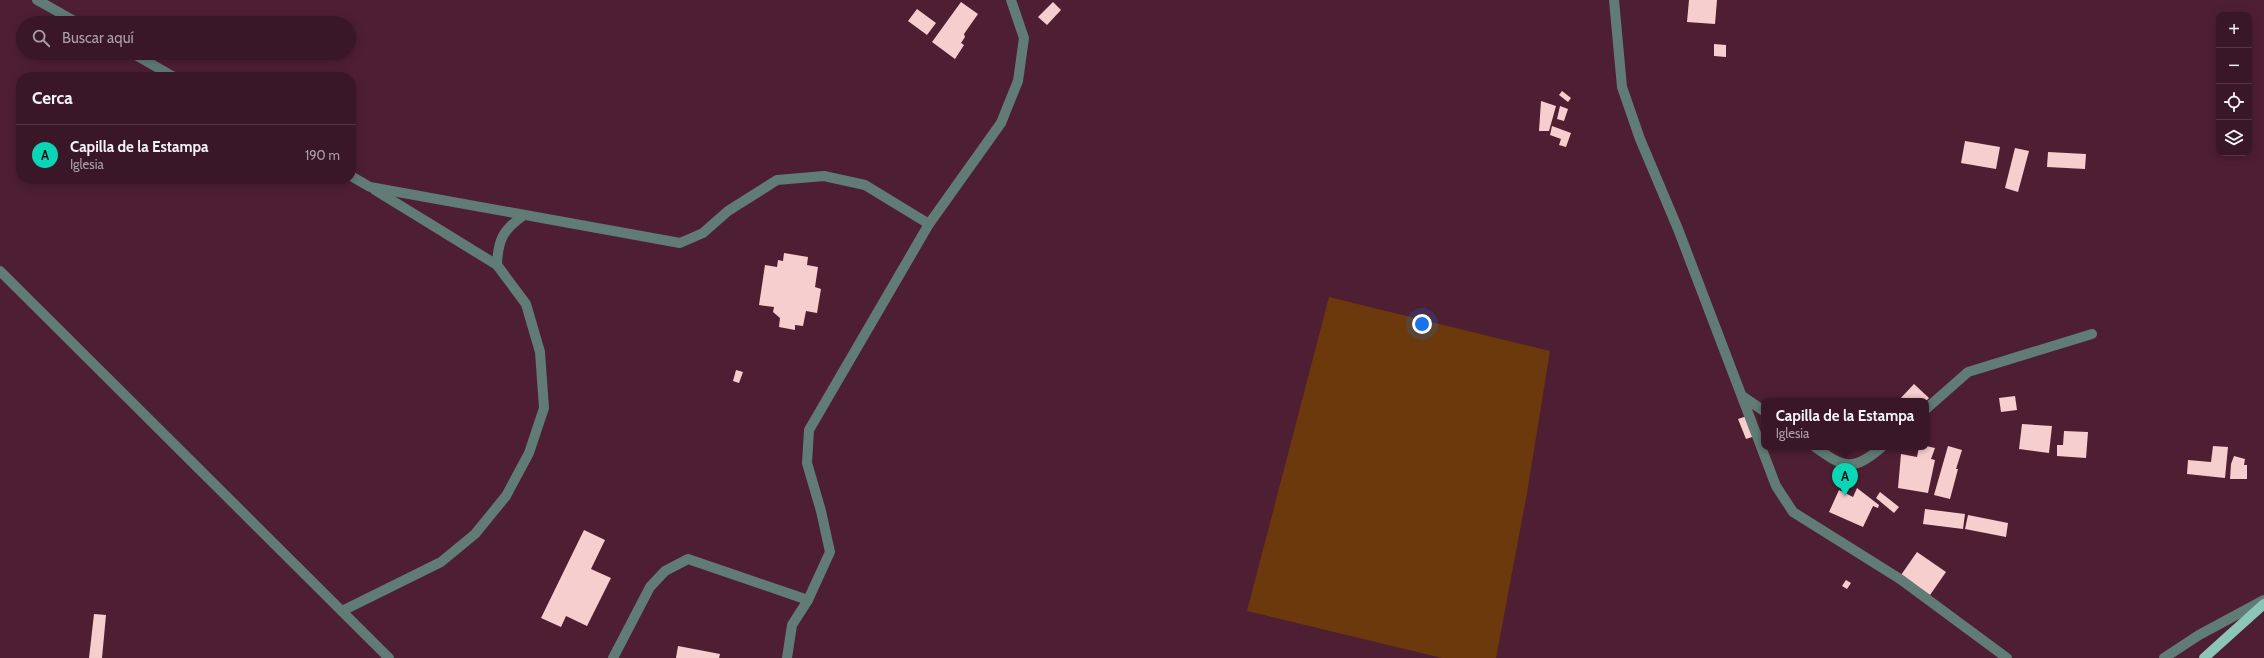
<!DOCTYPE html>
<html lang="es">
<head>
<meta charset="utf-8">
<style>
  :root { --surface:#3a1726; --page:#452432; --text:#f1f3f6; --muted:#ab9fa7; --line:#543643; --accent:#0ad5b5 }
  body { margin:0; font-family:Cabin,sans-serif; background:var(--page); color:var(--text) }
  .controls { position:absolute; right:12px; top:12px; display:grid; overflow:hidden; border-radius:8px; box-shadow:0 2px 10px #0003 }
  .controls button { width:36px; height:36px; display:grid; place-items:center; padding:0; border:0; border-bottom:1px solid var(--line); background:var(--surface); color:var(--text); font:20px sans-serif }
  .you { position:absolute; left:1422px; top:324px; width:14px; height:14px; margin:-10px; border:3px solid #fff; border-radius:50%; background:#1a73e8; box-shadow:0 0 0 6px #1a73e833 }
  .badge { display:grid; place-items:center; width:26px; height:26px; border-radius:50%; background:var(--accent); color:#111; font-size:13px; font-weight:700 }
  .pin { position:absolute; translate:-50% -33px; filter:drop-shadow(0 1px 2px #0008) }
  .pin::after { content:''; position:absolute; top:21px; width:14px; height:12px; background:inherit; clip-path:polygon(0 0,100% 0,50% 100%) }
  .popup { position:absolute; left:1761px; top:398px; width:168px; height:52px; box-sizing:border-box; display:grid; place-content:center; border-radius:8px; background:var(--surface); filter:drop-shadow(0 1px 3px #0005); font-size:13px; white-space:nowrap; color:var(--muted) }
  .popup b { font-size:15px; color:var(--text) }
  .popup::after { content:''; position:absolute; left:50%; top:100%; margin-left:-8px; border:8px solid transparent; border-top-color:var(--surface) }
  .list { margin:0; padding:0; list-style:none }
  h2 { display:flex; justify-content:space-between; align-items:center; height:52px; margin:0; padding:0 16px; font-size:17px }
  h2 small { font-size:13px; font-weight:400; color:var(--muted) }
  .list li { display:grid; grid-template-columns:26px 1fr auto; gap:12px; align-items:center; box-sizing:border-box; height:60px; padding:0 16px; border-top:1px solid var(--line) }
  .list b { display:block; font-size:15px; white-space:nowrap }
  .list p { margin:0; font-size:13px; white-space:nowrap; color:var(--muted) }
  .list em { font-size:13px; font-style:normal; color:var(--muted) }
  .icon { flex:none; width:22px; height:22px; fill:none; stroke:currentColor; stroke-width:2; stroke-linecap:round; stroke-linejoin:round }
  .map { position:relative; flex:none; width:2264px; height:658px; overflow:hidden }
  .search { position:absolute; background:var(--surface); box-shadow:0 2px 10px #0003; left:16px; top:16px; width:340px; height:44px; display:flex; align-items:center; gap:10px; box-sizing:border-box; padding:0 14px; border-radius:22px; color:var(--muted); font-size:15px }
  .panel { position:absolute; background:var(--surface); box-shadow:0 2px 10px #0003; left:16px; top:72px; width:340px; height:112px; border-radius:16px }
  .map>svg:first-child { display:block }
  .green { fill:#6b390b }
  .building { fill:#f7cece }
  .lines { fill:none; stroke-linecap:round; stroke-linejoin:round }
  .minor { stroke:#607c75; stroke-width:10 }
  .major { stroke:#8cc6b7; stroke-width:10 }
</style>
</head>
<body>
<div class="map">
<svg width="2264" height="658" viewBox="0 0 2264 658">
  <rect width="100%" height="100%" fill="#4e1f32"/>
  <path class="green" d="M1329 297 1550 351 1527 493 1496 658H1442L1247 611Z"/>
  <g class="building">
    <path d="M1689 0H1717L1715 24 1687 22Z"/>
    <path d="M961 2 978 14 964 34 965 37 961 43 964 45 955 59 932 42Z"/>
    <path d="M1053 2 1061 10 1047 25 1038 17Z"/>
    <path d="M917 9 936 23 927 35 908 21Z"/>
    <path d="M1714 44 1726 45V57L1714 56Z"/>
    <path d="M1562 91 1571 98 1568 102 1559 95Z"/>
    <path d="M1541 101 1556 106 1549 131H1539Z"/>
    <path d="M1560 106 1568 109 1564 121 1557 119Z"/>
    <path d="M1552 126 1571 133 1566 147 1559 145 1561 139 1550 135Z"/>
    <path d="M1965 141 2000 147 1996 169 1961 163Z"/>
    <path d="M2015 148 2029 151 2018 192 2005 188Z"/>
    <path d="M2048 152 2086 154 2085 169 2047 167Z"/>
    <path d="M784 253 808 257 807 265 818 267 815 287 821 289 817 313 806 311 803 326 795 325V330L779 327 780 318 773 312 774 307 759 305 765 265 777 267 778 260 783 261Z"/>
    <path d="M736 370 743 372 739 383 733 381Z"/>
    <path d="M1914 384 1929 398 1926 401H1898Z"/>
    <path d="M2015 396 2017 410 2001 412 1999 398Z"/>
    <path d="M1747 416 1755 436 1746 439 1738 419Z"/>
    <path d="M2022 424 2052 426 2049 453 2019 449Z"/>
    <path d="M2064 431 2088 432 2086 458 2057 456V445H2063Z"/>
    <path d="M1926 446 1935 448 1931 459 1935 460 1928 493 1898 488 1901 454 1917 457 1919 447Z"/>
    <path d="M1948 446 1962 450 1956 469H1958L1950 499 1934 495Z"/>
    <path d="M2213 446 2228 447 2225 478 2187 474 2188 460 2211 462Z"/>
    <path d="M2234 456 2245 459 2244 465H2247V479H2230L2231 464Z"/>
    <path d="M1857 488 1879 505 1878 508 1873 506 1863 527 1829 512 1839 490 1853 497Z"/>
    <path d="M1880 492 1899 507 1894 513 1876 498Z"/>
    <path d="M1925 509 1965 514 1963 529 1923 524Z"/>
    <path d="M1968 515 2008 523 2006 537 1965 529Z"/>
    <path d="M584 530 605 540 591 569 611 578 587 626 566 616 561 627 541 618Z"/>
    <path d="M1917 552 1946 572 1930 595 1901 575Z"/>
    <path d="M1846 580 1851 583 1847 589 1842 586Z"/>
    <path d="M94 614 106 615 102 658H89Z"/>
    <path d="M678 646 720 654 719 658H676Z"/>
  </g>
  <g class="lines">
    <g class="minor">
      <path d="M37 0 78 23"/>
      <path d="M1614 0 1622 87 1640 139 1678 229 1776 486 1793 512 1900 579 2007 658"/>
      <path d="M132 53 174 77"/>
      <path d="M351 176 370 187 680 243 703 233 728 211 777 180 824 176 865 185 929 224"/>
      <path d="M497 265C498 239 503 230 524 215"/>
      <path d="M0 271 389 658"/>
      <path d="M1742 396 1764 411"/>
      <path d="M1926 409 1968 372 2092 334"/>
      <path d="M1815 447C1844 468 1853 472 1882 447"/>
      <path d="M342 611 441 562 475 534 506 496 529 453 544 408 540 352 526 304 497 265 375 190"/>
      <path d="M613 658 650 587 665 571 688 559 808 600"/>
      <path d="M787 658 792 625 808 600 830 552 821 511 807 463 809 430 929 224 1001 123 1018 81 1024 38 1011 0"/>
      <path d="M2164 658 2199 635 2264 600"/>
    </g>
    <path class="major" d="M2204 658 2264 604"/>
  </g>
</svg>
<div class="controls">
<button>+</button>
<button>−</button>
<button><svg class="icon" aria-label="locate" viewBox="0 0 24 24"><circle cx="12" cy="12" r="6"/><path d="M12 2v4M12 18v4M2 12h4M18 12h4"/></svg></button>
<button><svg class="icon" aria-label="layers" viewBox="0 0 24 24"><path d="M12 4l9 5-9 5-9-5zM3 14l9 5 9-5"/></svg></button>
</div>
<div class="you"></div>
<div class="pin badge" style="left:1845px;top:496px">A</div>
<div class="popup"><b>Capilla de la Estampa</b>Iglesia</div>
<div class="search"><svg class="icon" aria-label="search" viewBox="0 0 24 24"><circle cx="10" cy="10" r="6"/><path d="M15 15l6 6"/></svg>Buscar aquí</div>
<section class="panel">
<h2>Cerca<small></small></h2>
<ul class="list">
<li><span class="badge">A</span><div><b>Capilla de la Estampa</b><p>Iglesia</p></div><em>190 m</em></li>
</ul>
</section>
</div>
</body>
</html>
